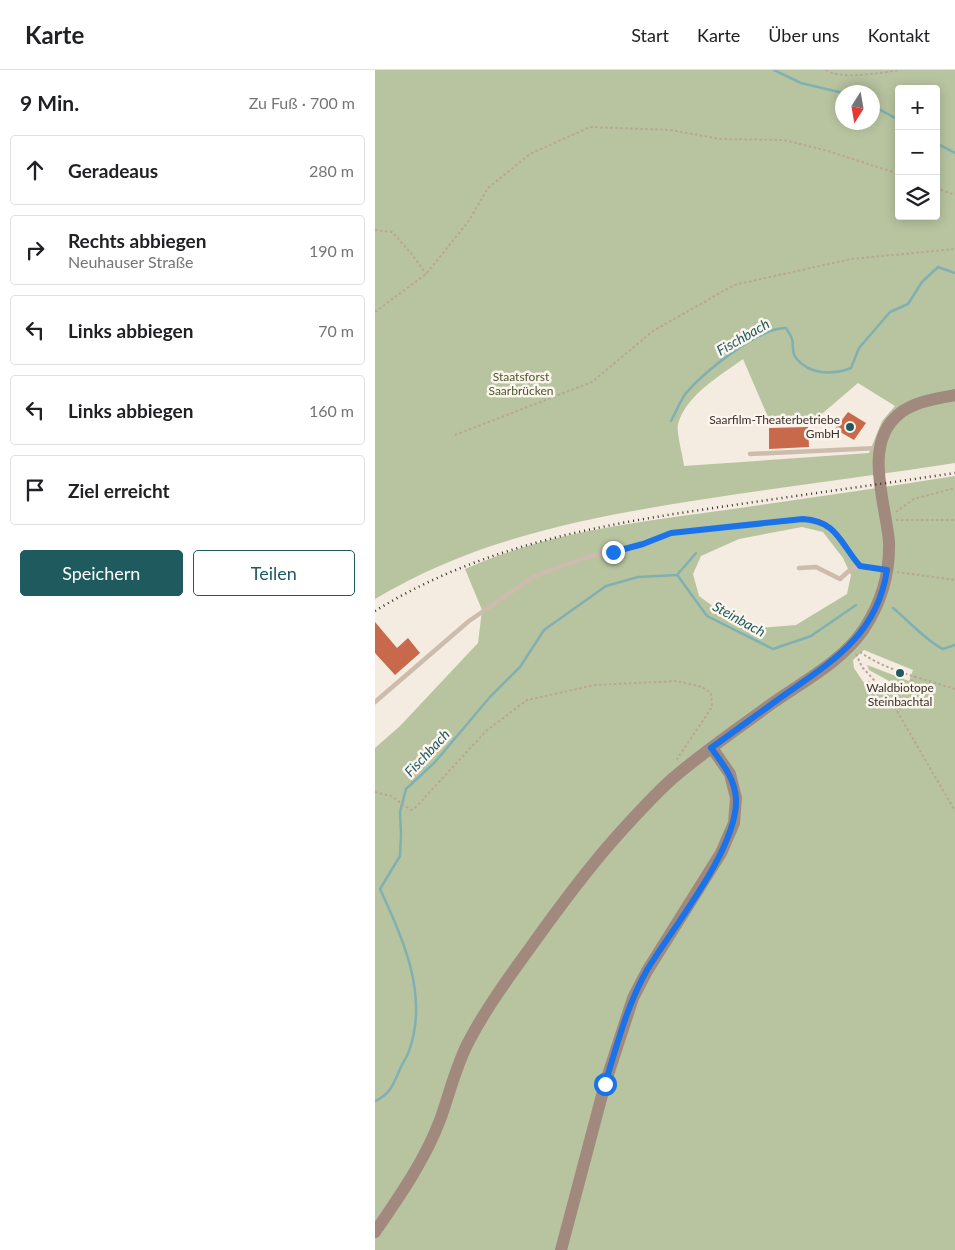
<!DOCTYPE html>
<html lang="de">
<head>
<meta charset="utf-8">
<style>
  :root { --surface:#fff; --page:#f2f2f2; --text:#202124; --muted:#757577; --line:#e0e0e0; --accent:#1f5a5e }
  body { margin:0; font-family:Lato,sans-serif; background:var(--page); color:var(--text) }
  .controls { position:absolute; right:15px; top:15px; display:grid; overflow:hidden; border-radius:5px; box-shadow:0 2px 12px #0003 }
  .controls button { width:45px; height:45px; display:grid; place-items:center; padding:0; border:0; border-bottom:1px solid var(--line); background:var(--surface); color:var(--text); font:25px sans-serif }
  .compass { position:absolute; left:460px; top:15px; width:45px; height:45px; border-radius:50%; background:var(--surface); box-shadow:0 2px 12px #0003; rotate:191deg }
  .stop { position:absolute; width:15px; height:15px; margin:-11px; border:4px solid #1a73e8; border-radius:50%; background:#fff }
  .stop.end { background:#1a73e8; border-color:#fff; box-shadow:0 1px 5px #0008 }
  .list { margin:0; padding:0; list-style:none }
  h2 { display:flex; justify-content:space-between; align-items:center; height:65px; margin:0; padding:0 20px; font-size:21px }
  h2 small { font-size:16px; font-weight:400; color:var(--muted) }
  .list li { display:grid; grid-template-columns:32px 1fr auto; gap:15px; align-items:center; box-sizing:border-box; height:70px; margin:0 10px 10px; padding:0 10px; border:1px solid var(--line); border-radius:5px }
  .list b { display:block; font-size:19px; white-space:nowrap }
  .list p { margin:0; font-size:16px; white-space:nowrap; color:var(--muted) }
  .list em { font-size:16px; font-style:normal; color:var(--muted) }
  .actions { display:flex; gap:10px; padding:15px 20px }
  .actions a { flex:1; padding:11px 0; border:1px solid var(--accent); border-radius:5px; text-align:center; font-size:18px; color:var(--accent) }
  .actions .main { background:var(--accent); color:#fff }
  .icon { flex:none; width:28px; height:28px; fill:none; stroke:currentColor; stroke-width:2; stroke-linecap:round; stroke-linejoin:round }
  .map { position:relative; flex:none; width:580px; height:1180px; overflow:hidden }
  header { display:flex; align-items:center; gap:30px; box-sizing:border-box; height:70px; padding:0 25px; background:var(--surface); border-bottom:1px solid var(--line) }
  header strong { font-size:24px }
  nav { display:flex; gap:28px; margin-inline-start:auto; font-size:18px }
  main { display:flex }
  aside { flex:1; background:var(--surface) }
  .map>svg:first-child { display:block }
  .green { fill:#b8c4a0; fill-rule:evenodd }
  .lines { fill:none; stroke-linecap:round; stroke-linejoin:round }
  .stream { stroke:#7fb0b2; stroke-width:2.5 }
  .building { fill:#c8694b }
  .path { stroke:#b9a596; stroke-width:2; stroke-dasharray:2.5 2.5; stroke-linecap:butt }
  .lane { stroke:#cdbbac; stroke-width:4.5 }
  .secondary { stroke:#a18a7d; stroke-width:12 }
  .rail { stroke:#3b302b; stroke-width:2.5; stroke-dasharray:1 4; stroke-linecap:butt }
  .route { stroke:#1a73e8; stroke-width:6 }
  .poi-dot { fill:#1f5a5e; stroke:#fbf5ee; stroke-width:2 }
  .labels { text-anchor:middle; stroke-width:5; stroke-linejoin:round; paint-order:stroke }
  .park-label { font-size:12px; fill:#4a5a2e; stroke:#fbf5ee }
  .poi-label { font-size:12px; fill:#3b302b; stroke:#fbf5ee; text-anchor:end }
  .water-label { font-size:14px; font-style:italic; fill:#1f5a5e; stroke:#fbf5ee }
</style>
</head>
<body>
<header>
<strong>Karte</strong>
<nav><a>Start</a><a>Karte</a><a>Über uns</a><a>Kontakt</a></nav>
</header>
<main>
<aside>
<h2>9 Min.<small>Zu Fuß · 700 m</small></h2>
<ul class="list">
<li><svg class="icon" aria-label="ahead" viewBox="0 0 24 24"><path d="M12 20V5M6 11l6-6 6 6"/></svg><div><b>Geradeaus</b></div><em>280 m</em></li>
<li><svg class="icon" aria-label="right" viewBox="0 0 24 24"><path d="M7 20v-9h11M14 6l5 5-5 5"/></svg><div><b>Rechts abbiegen</b><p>Neuhauser Straße</p></div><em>190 m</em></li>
<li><svg class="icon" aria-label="left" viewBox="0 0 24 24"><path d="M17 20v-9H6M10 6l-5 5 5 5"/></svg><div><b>Links abbiegen</b></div><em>70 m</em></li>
<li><svg class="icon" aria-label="left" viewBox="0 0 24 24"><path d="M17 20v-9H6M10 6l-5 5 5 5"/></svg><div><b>Links abbiegen</b></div><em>160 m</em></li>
<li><svg class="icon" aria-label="arrive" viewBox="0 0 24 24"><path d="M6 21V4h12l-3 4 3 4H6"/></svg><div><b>Ziel erreicht</b></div></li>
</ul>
<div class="actions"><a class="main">Speichern</a><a>Teilen</a></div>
</aside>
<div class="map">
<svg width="580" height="1180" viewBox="0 0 580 1180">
  <rect width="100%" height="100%" fill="#f4ebe1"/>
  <g class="green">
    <path d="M0 0H580V393C497 406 413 416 330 429 214 447 101 468 0 529ZM524 19H561V146H524ZM468 22H498V52H468ZM368 289 393 347 442 348 483 313 520 336 507 351 494 383 309 396C308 386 301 362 303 354 312 324 345 306 368 289Z"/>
    <path d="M580 406V1180H0V678L25 656 103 573 107 540 90 499C172 462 263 452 351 440 428 429 504 418 580 406ZM427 457 448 462 468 488 476 505 472 524 421 555 385 558 339 537 324 526 318 504 326 486 364 469ZM489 580 538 600 534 611 492 595 494 600 523 616 506 624 494 611 489 613 479 598 478 590Z"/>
  </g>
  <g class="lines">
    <g class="stream">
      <path d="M399 0 426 13 468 23"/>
      <path d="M498 36 524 50"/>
      <path d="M561 73 580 83"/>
      <path d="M296 351C301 342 305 331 311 323 328 303 384 257 411 258 413 262 416 265 417 269 419 275 416 282 421 288 434 305 458 305 476 298L484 278 515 242 533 234 547 212 563 197 580 203"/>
      <path d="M303 506 332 546 398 579 436 566 481 535"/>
      <path d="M518 538C534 551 551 571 568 579L580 575"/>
      <path d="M0 1031C15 1025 19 1013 25 999 28 992 33 986 35 978 53 924 28 868 5 819L25 786 26 764 25 742 31 719 60 692 115 627 145 597 169 560 231 516 263 507 302 505 321 483"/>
    </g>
  </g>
  <g class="building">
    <path d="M473 342 491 353 479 370 460 359Z"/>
    <path d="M433 357 434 377 394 379V358Z"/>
    <path d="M0 552 22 578 33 568 45 583 20 605 0 583Z"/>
  </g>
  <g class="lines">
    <g class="path">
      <path d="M451 0C465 10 506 3 524 0"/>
      <path d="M561 118 580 125"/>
      <path d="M0 160 17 162 36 183 51 204"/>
      <path d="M0 242 51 204 93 152 113 118 155 84 215 57 296 60 345 69 409 70 453 81 524 104"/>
      <path d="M80 365 217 312 278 261 359 215 476 189 580 179"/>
      <path d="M521 442 539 429 580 418"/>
      <path d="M521 450H580"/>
      <path d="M522 502 580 510"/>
      <path d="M485 582C512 601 549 609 580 619"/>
      <path d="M481 584 487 597 512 624 531 620 540 606"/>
      <path d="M512 624 580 741"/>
      <path d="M0 722 16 726 36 740 41 737 111 661 152 630 220 615 302 611 327 617 336 623 337 637 300 692"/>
    </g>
    <g class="lane">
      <path d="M375 384 503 378"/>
      <path d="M424 498 441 497 465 509 476 499 485 496"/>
      <path d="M0 632 94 551 158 507 209 488 268 474 296 463 428 449 443 450 451 454 485 496 511 500"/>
    </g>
    <g class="secondary">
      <path d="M0 1162C24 1127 50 1090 65 1050 75 1023 81 994 95 969 112 937 134 907 155 878 182 840 210 802 241 767 259 747 277 727 297 709 327 683 361 660 392 637 425 613 466 593 489 559 506 533 515 504 514 472 511 433 487 374 524 344 540 331 561 329 580 325"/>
      <path d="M186 1180 230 1014 258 928 272 901 346 783 359 753 361 728 355 704 337 678"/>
    </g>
    <path class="rail" d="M0 541C110 473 234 453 359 435 433 424 506 414 580 403"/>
  </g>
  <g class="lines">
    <path class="route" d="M230 1014C242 975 252 935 272 900 298 857 363 778 361 729 360 709 348 694 336 678 360 661 384 643 408 626 458 591 502 565 512 500L485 496C465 473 462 451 428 449L296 463 268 474 238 482"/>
  </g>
  <g class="poi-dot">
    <circle cx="475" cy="357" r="5"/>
    <circle cx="525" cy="603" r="5"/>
  </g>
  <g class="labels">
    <g class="park-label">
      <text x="146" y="311">Staatsforst<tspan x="146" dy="14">Saarbrücken</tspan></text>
    </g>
    <g class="poi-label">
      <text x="465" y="354">Saarfilm-Theaterbetriebe<tspan x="465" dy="14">GmbH</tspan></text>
      <text x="525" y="622" text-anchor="middle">Waldbiotope<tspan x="525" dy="14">Steinbachtal</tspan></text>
    </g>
    <g class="water-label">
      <text transform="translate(368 267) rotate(-30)" y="5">Fischbach</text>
      <text transform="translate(364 549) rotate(29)" y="5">Steinbach</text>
      <text transform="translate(52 683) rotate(-47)" y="5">Fischbach</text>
    </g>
  </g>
</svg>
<div class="controls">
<button>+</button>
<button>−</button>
<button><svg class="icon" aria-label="layers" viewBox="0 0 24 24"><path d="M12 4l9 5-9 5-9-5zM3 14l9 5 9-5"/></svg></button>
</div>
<svg class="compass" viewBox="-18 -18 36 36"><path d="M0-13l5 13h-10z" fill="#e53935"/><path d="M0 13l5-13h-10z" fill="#757577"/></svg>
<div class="stop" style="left:230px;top:1014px"></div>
<div class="stop end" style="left:238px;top:482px"></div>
</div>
</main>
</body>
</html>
